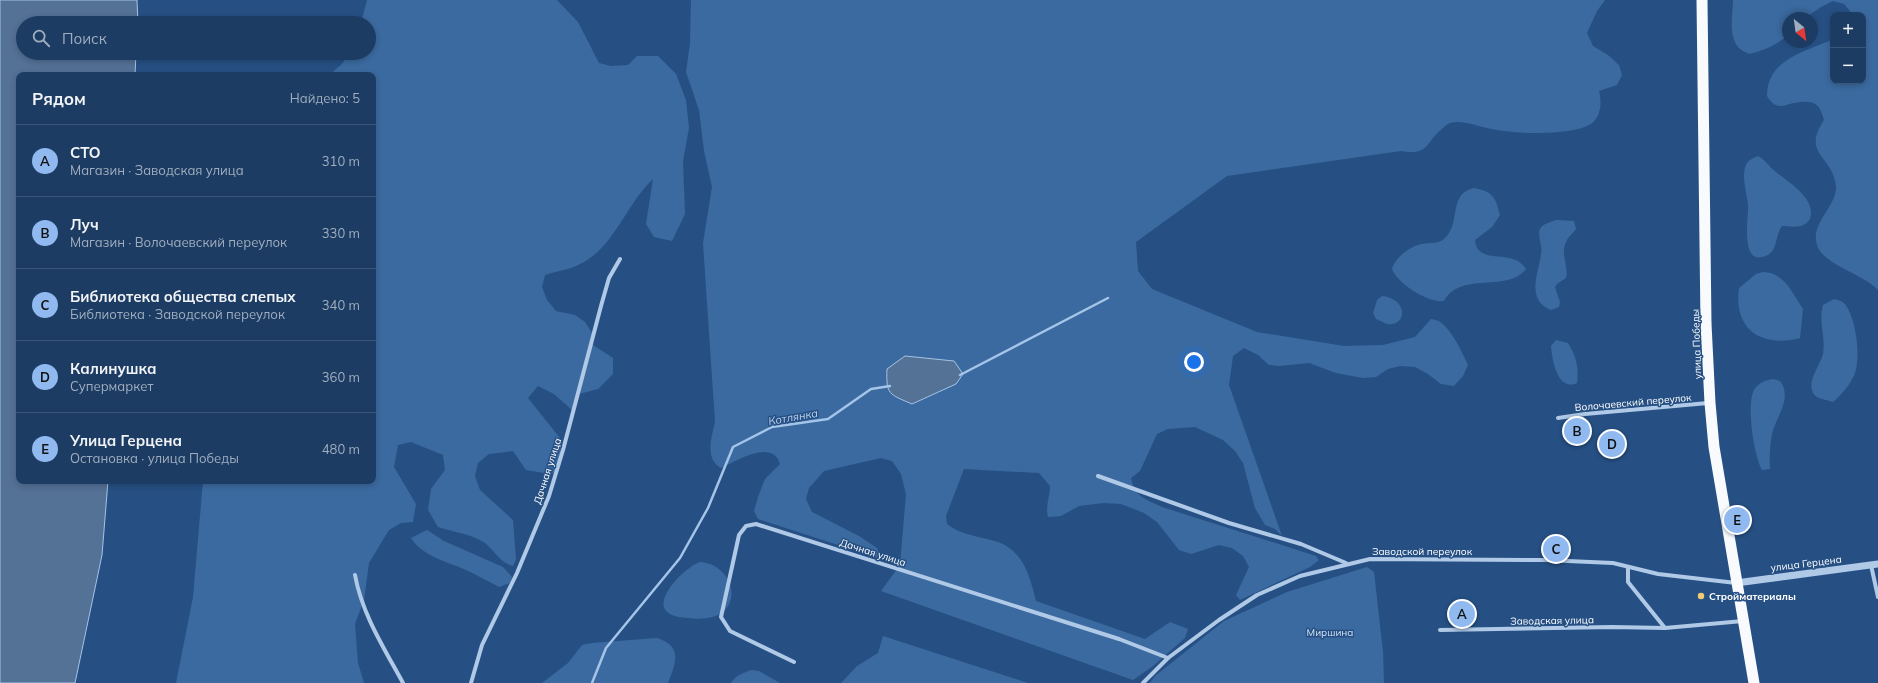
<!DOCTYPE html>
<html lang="ru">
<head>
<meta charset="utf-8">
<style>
  :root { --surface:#1c3c63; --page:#254369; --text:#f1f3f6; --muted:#a0adbe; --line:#3a5678; --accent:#90b9f0 }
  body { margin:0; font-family:Mulish,sans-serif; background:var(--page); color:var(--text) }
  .controls { position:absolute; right:12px; top:12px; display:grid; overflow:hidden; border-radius:8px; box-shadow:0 2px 6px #0003 }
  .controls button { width:36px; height:36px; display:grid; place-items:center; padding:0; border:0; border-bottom:1px solid var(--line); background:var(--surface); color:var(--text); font:20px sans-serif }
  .compass { position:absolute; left:1782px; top:12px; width:36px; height:36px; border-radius:50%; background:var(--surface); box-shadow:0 2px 6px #0003; rotate:151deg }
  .you { position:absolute; left:1194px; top:362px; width:14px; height:14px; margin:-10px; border:3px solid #fff; border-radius:50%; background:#1a73e8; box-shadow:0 0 0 6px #1a73e833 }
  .badge { display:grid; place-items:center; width:26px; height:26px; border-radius:50%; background:var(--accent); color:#111; font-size:13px; font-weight:700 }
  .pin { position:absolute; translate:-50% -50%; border:2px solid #fff; box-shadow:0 1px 4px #0006 }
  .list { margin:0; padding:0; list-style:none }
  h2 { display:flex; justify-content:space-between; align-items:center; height:52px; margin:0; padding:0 16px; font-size:17px }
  h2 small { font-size:13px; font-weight:400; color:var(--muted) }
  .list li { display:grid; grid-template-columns:26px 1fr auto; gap:12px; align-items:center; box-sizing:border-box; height:72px; padding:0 16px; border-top:1px solid var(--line) }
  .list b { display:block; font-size:15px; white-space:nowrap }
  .list p { margin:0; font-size:13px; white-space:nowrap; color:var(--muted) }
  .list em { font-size:13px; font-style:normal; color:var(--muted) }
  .icon { flex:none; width:22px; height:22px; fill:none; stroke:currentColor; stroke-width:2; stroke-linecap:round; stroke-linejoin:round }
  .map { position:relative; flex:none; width:1878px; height:683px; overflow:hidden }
  .search { position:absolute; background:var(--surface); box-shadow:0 2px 6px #0003; left:16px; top:16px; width:360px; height:44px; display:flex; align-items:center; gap:10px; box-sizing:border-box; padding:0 14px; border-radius:22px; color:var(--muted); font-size:15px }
  .panel { position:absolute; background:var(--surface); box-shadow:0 2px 6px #0003; left:16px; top:72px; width:360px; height:412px; border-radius:8px }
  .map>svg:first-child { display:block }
  .green { fill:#3b6aa0 }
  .water { fill:#547196; stroke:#a4c4e8 }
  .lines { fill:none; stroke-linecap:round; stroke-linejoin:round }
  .stream { stroke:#a4c4e8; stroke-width:2.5 }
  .minor { stroke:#afc9e7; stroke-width:4 }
  .tertiary { stroke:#afc9e7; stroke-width:7 }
  .trunk { stroke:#f8fafe; stroke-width:11 }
  .poi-dot { fill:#f0cb74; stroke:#265084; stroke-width:1.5 }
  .labels { text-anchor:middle; stroke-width:3; stroke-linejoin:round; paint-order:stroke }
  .street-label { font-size:10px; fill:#fff; stroke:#265084 }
  .poi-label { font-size:10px; font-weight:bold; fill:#fff; stroke:#265084; text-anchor:start }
  .park-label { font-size:10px; fill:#d3e3f6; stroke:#265084 }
  .water-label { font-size:11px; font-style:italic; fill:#bbd3ef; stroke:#265084 }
</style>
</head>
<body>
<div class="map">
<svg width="1878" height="683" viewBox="0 0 1878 683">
  <rect width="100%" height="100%" fill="#265084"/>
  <g class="green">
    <path d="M367 0H557L578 22 599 63 611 66 628 65 637 56H658L676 74 686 100 689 128 683 161 685 214 672 241 654 237 646 224 653 179C626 204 614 248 580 264 570 270 556 271 545 275L542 287 547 300 556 311 575 315 585 322 592 333 593 345 613 358V374L598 389 579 394 572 410 554 394 538 386 528 398 560 438 561 464 558 472 550 474 526 470 513 451 489 454 478 463 475 476 480 490 513 520 516 559 513 566C500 563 495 551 485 543 472 534 453 532 438 527L428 510 431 489 445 470 443 455 411 442 398 445 394 467 416 504 413 522 401 523 389 530 369 563 364 600 355 624 358 663 364 683H176L193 597 203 481H373V75H329L342 64 349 53H369V23H361Z"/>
    <path d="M691 0H1605L1597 11 1587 33 1593 46 1608 55 1619 65 1622 75 1617 85 1599 91C1602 102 1601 117 1591 124 1571 136 1514 134 1492 129 1479 127 1463 119 1450 123 1447 124 1444 127 1442 129 1425 142 1430 156 1401 151L1227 176 1136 242 1138 271 1152 289 1257 332 1344 346 1383 345 1415 337 1431 319C1434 320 1438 320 1440 322 1452 330 1462 352 1468 365L1463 376 1454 386 1441 384 1428 374 1415 367 1400 366 1388 369 1376 377 1363 378 1336 373 1309 363 1279 366 1269 365 1258 355 1244 348 1233 356 1229 385 1282 536 1275 529 1265 525 1255 508 1243 463 1235 451 1223 440 1195 427 1168 429 1157 434 1140 471 1131 478C1135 498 1146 499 1162 507L1316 556 1319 560 1310 567 1240 600 1236 595 1249 567 1243 556 1232 548 1219 545 1191 554 1179 550 1157 522 1144 513 1121 504 1104 503 1079 506 1061 516 1048 517C1045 506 1050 497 1050 486L1039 473 964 469 946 516 947 524C960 534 975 536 991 540 1022 547 1029 573 1036 601L1145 639 1170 622 1188 629 1185 638 1153 666 1133 680 881 591 900 565 906 494 901 474 892 461 881 458 824 471 809 488 806 499 812 512 859 536 877 548 881 559 758 519 754 511 758 497 765 479 780 464C773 438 736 461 721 468 704 459 712 436 715 422L703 243 712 187 704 151 699 110 686 72 690 43Z"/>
    <path d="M1733 0H1878V290C1864 274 1823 265 1817 245 1810 222 1837 207 1836 186 1833 155 1801 155 1824 120 1819 102 1814 100 1794 103 1788 104 1782 108 1776 105 1772 104 1769 99 1767 96 1767 59 1805 52 1833 39V81H1863V15H1850V11L1844 4 1833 1 1821 7 1805 18H1788V35C1777 45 1763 51 1749 54 1746 52 1740 50 1738 47 1728 33 1733 15 1733 0Z"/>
    <path d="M1758 156C1766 160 1769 167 1776 172 1788 182 1817 199 1810 219 1808 222 1806 224 1803 225 1798 228 1788 226 1782 226 1774 236 1779 254 1762 257 1740 262 1749 216 1748 205 1747 194 1741 176 1746 165 1748 160 1753 158 1758 156Z"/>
    <path d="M1474 188C1493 192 1495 196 1500 215L1492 227 1475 240C1477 267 1513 247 1526 269 1508 293 1460 271 1444 301 1428 303 1398 284 1392 269 1395 258 1410 246 1422 244 1431 242 1440 245 1447 236 1460 221 1449 193 1474 188Z"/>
    <path d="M1556 220 1574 221 1576 229C1573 233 1568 237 1566 242 1560 253 1569 267 1566 278L1557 284 1555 287 1560 302 1559 307 1551 310C1525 300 1539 272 1541 254 1543 247 1537 235 1540 229 1542 224 1551 222 1556 220Z"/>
    <path d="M1763 272C1784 272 1793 294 1803 309L1800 338C1762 348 1733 330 1739 288L1756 274Z"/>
    <path d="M1382 296C1409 299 1407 327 1387 324 1384 323 1379 320 1376 319L1373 313 1377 300Z"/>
    <path d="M1834 299C1838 300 1842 301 1845 304 1856 319 1861 356 1855 373 1851 384 1841 395 1833 402 1827 400 1816 399 1813 393 1807 380 1820 366 1823 354 1826 338 1818 321 1823 305Z"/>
    <path d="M1556 340 1568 343C1576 356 1579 367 1577 383 1557 392 1552 359 1551 346Z"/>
    <path d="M1773 379 1780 381C1793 398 1776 417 1772 434 1770 446 1769 458 1770 469L1762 470C1754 456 1746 405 1754 390 1758 383 1766 380 1773 379Z"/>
    <path d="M427 530 444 541 503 567 512 577 510 583 499 587C488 581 477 575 466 570 448 562 422 556 411 538Z"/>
    <path d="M700 562C725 563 742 593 724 611 713 621 693 619 679 617 641 610 683 568 700 562Z"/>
    <path d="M1367 567 1374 572 1383 652 1384 683H1150L1155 676 1224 621 1287 592Z"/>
    <path d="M883 636 1028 683H841L857 666 878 653Z"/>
    <path d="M657 638C683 646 676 663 668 683H542L568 663 582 645 592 643Z"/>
    <path d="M752 670 759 671 780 683H731C735 676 744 672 752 670Z"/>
  </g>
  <g class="water">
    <path d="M0 0H137L138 23H23V53H136L135 75H19V481H108L102 555 75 683H0Z"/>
    <path d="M905 356 954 361 963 374 956 384 912 404C889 394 886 395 887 369Z"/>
  </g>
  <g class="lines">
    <g class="stream">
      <path d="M960 375 1108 298"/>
      <path d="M592 683 606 648 680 558 708 508 733 447 772 427 828 419 871 389 890 386"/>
    </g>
    <g class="minor">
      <path d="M1558 418 1585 414 1708 403"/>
      <path d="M1098 476 1229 523 1301 544 1346 563"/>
      <path d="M1871 565 1878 597"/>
      <path d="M1628 567V582L1665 628"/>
      <path d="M355 575C362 614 384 648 403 683"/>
      <path d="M1440 630 1612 627 1665 628 1743 621"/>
      <path d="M794 662 730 631 721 617 739 535 746 526 756 524 1119 639 1168 658"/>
      <path d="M471 683 482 645 517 573 549 496 563 450 601 306 609 278 620 259"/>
      <path d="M1143 683 1168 658 1219 620 1257 595 1300 576 1370 559 1545 560 1613 563 1658 574 1736 583"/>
    </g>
    <path class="tertiary" d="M1736 583 1878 564"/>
    <path class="trunk" d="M1702 0 1706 324 1710 403 1714 447 1754 683"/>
  </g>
  <circle class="poi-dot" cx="1701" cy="596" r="4"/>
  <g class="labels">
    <g class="street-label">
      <text transform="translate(1696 344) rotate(-92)" y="4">улица Победы</text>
      <text transform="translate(1633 402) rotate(-5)" y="4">Волочаевский переулок</text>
      <text transform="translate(547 471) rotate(-72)" y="4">Дачная улица</text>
      <text x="1422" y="555">Заводской переулок</text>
      <text transform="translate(873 552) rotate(18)" y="4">Дачная улица</text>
      <text transform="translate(1806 563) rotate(-7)" y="4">улица Герцена</text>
      <text transform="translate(1552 620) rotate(-1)" y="4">Заводская улица</text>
    </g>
    <g class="poi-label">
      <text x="1709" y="600">Стройматериалы</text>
    </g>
    <g class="park-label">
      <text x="1330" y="636">Миршина</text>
    </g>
    <g class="water-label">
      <text transform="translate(793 417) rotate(-10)" y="4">Котлянка</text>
    </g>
  </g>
</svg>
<div class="controls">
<button>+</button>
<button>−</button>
</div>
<svg class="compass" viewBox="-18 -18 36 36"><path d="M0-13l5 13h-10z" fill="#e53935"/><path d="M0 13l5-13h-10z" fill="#a0adbe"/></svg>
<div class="you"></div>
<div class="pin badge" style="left:1462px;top:614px">A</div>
<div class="pin badge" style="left:1577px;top:431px">B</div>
<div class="pin badge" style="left:1556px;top:549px">C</div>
<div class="pin badge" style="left:1612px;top:444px">D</div>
<div class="pin badge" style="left:1737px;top:520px">E</div>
<div class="search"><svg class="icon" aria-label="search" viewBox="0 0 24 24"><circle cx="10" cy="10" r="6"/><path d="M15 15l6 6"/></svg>Поиск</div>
<section class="panel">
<h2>Рядом<small>Найдено: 5</small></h2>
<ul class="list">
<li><span class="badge">A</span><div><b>СТО</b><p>Магазин · Заводская улица</p></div><em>310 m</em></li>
<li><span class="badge">B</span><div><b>Луч</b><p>Магазин · Волочаевский переулок</p></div><em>330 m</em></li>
<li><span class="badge">C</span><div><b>Библиотека общества слепых</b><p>Библиотека · Заводской переулок</p></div><em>340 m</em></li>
<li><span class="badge">D</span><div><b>Калинушка</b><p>Супермаркет</p></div><em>360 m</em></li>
<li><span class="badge">E</span><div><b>Улица Герцена</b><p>Остановка · улица Победы</p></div><em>480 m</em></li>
</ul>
</section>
</div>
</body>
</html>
